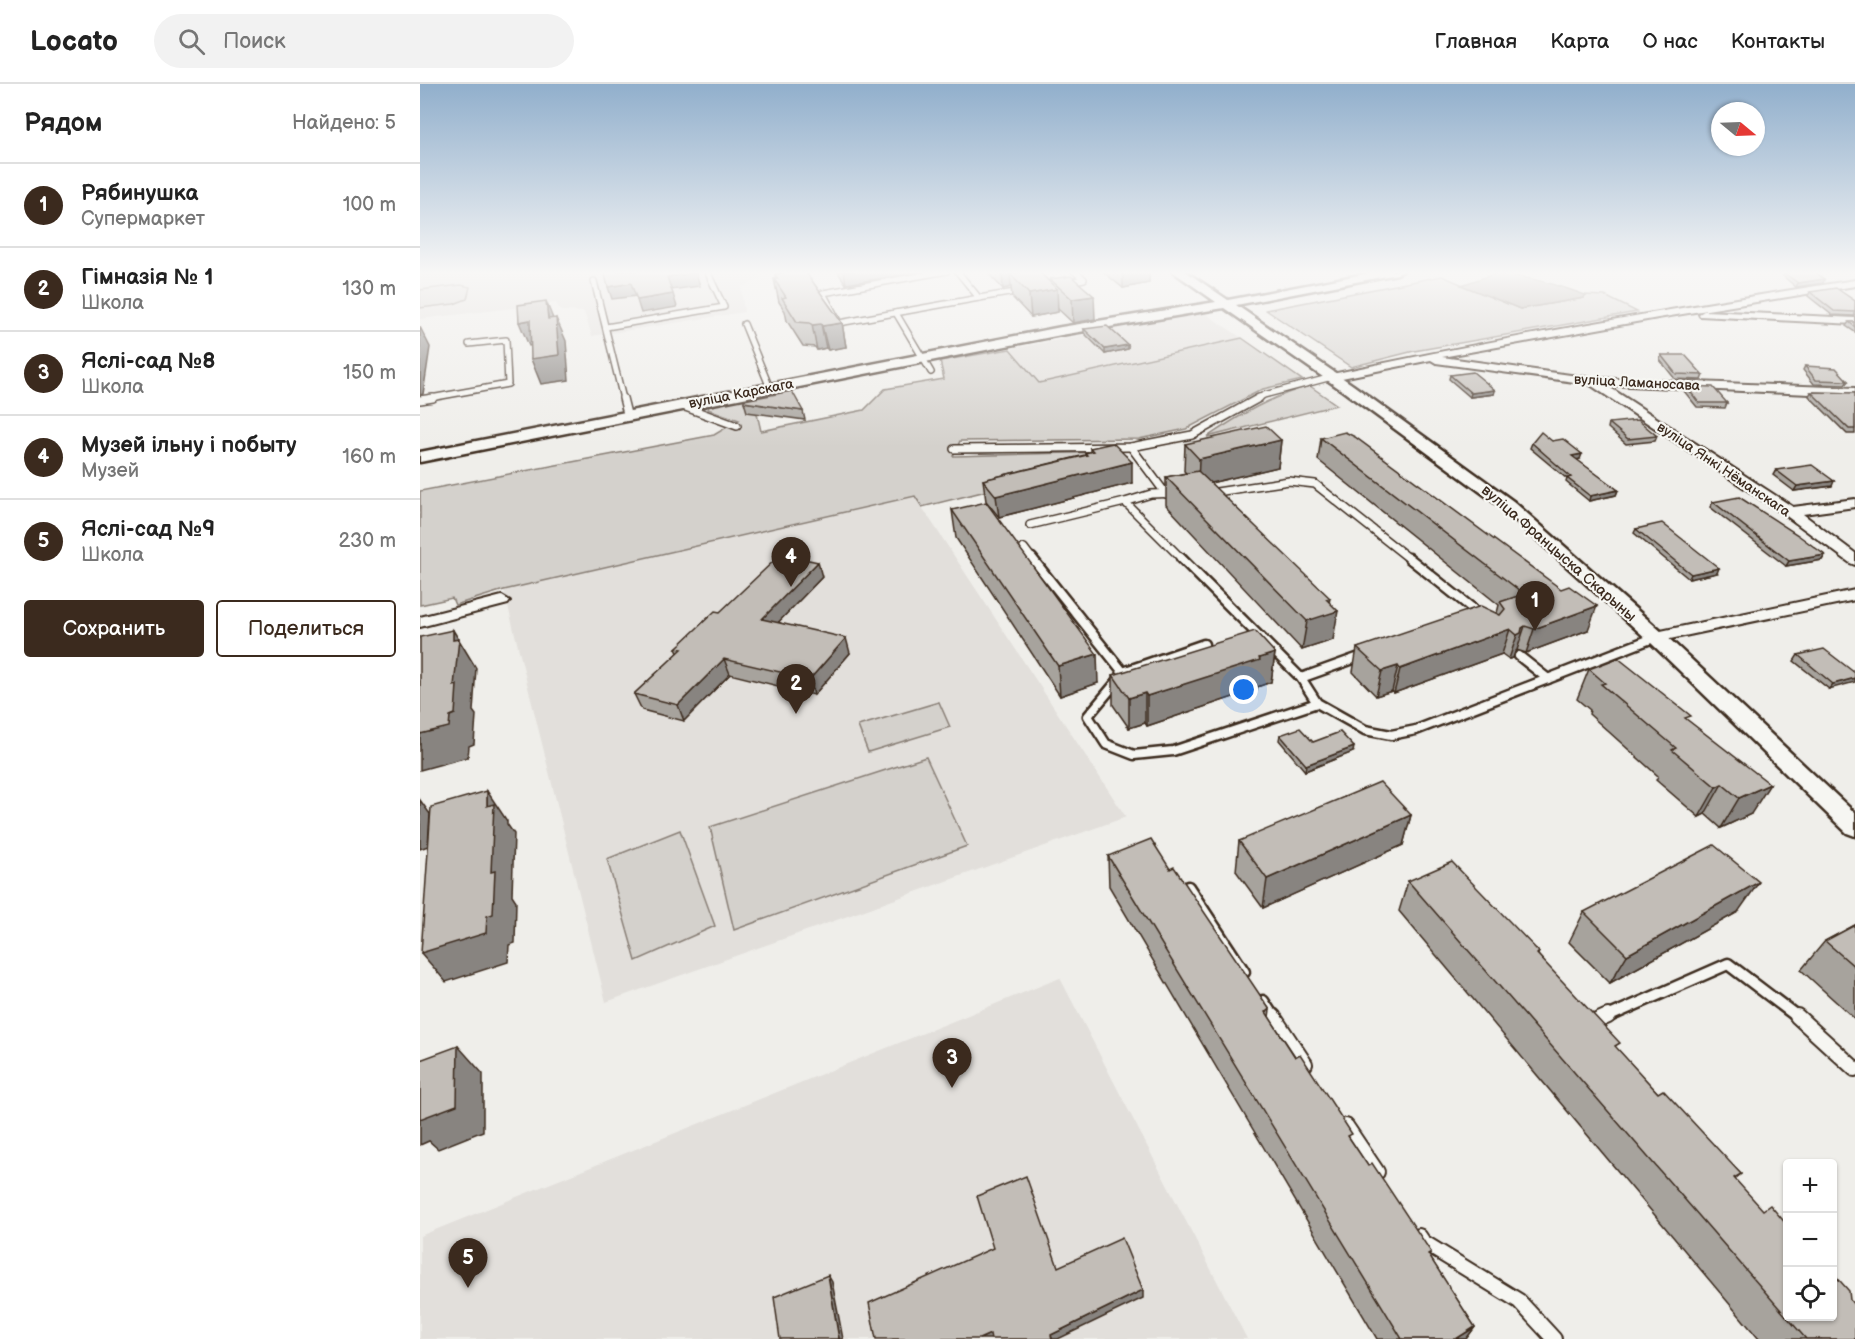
<!DOCTYPE html>
<html lang="ru">
<head>
<meta charset="utf-8">
<style>
  :root { --surface:#fff; --page:#f2f2f2; --text:#222; --muted:#767676; --line:#e0e0e0; --accent:#3b2a1e }
  body { margin:0; font-family:"Balsamiq Sans",sans-serif; background:var(--page); color:var(--text) }
  .controls { position:absolute; right:18px; bottom:18px; display:grid; overflow:hidden; border-radius:6px; box-shadow:0 2px 4px #0004 }
  .controls button { width:54px; height:54px; display:grid; place-items:center; padding:0; border:0; border-bottom:2px solid var(--line); background:var(--surface); color:var(--text); font:30px sans-serif }
  .compass { position:absolute; left:1291px; top:18px; width:54px; height:54px; border-radius:50%; background:var(--surface); box-shadow:0 2px 4px #0004; rotate:109deg }
  .you { position:absolute; left:824px; top:606px; width:21px; height:21px; margin:-15px; border:4px solid #fff; border-radius:50%; background:#1a73e8; box-shadow:0 0 0 9px #1a73e833 }
  .badge { display:grid; place-items:center; width:39px; height:39px; border-radius:50%; background:var(--accent); color:#fff; font-size:20px; font-weight:700 }
  .pin { position:absolute; translate:-50% -50px; filter:drop-shadow(0 2px 3px #0008) }
  .pin::after { content:''; position:absolute; top:32px; width:21px; height:18px; background:inherit; clip-path:polygon(0 0,100% 0,50% 100%) }
  .list { margin:0; padding:0; list-style:none }
  h2 { display:flex; justify-content:space-between; align-items:center; height:78px; margin:0; padding:0 24px; font-size:26px }
  h2 small { font-size:20px; font-weight:400; color:var(--muted) }
  .list li { display:grid; grid-template-columns:39px 1fr auto; gap:18px; align-items:center; box-sizing:border-box; height:84px; padding:0 24px; border-top:2px solid var(--line) }
  .list b { display:block; font-size:22px; white-space:nowrap }
  .list p { margin:0; font-size:20px; white-space:nowrap; color:var(--muted) }
  .list em { font-size:20px; font-style:normal; color:var(--muted) }
  .actions { display:flex; gap:12px; padding:18px 24px }
  .actions a { flex:1; padding:14px 0; border:2px solid var(--accent); border-radius:6px; text-align:center; font-size:21px; color:var(--accent) }
  .actions .main { background:var(--accent); color:#fff }
  .icon { flex:none; width:33px; height:33px; fill:none; stroke:currentColor; stroke-width:2; stroke-linecap:round; stroke-linejoin:round }
  .map { position:relative; flex:none; width:1435px; height:1255px; overflow:hidden }
  header { display:flex; align-items:center; gap:36px; box-sizing:border-box; height:84px; padding:0 30px; background:var(--surface); border-bottom:2px solid var(--line) }
  header strong { font-size:28px }
  nav { display:flex; gap:33px; margin-inline-start:auto; font-size:21px }
  .search { width:420px; height:54px; background:var(--page); display:flex; align-items:center; gap:15px; box-sizing:border-box; padding:0 21px; border-radius:33px; color:var(--muted); font-size:22px }
  main { display:flex }
  aside { flex:1; background:var(--surface) }
  .map>svg:first-child { display:block }
  .built { fill:#e2dfdb }
  .green { fill:#d4d1cc; stroke:#887e75; stroke-width:1.5 }
  .water { fill:#afa8a1; stroke:#81766d; stroke-width:1.5 }
  .lines { fill:none; stroke-linecap:round; stroke-linejoin:round }
  .service-far4-casing { stroke:#3b2a1e; stroke-width:8 }
  .service-far3-casing { stroke:#3b2a1e; stroke-width:10 }
  .service-far2-casing { stroke:#3b2a1e; stroke-width:13 }
  .service-far1-casing { stroke:#3b2a1e; stroke-width:15 }
  .service-casing { stroke:#3b2a1e; stroke-width:18 }
  .minor-casing { stroke:#3b2a1e; stroke-width:4 }
  .tertiary-casing { stroke:#3b2a1e; stroke-width:5 }
  .service-far4 { stroke:#f6f6f2; stroke-width:5 }
  .service-far3 { stroke:#f6f6f2; stroke-width:7 }
  .service-far2 { stroke:#f6f6f2; stroke-width:8 }
  .service-far1 { stroke:#f6f6f2; stroke-width:10 }
  .service { stroke:#f6f6f2; stroke-width:14 }
  .minor { fill:#f6f6f2; fill-rule:evenodd }
  .tertiary { fill:#f6f6f2; fill-rule:evenodd }
  .wall { fill:#a7a39d; stroke:#3b2a1e; stroke-width:1.5 }
  .shaded-wall { fill:#888480; stroke:#3b2a1e; stroke-width:1.5 }
  .building { fill:#c2bdb7; stroke:#3b2a1e; stroke-width:1.5 }
  .labels { text-anchor:middle; stroke-width:4.5; stroke-linejoin:round; paint-order:stroke }
  .far-street-label { font-size:14px; fill:#3b2a1e; stroke:#f6f6f2 }
  .street-label { font-size:15px; fill:#3b2a1e; stroke:#f6f6f2 }
</style>
</head>
<body>
<header>
<strong>Locato</strong>
<div class="search"><svg class="icon" aria-label="search" viewBox="0 0 24 24"><circle cx="10" cy="10" r="6"/><path d="M15 15l6 6"/></svg>Поиск</div>
<nav><a>Главная</a><a>Карта</a><a>О нас</a><a>Контакты</a></nav>
</header>
<main>
<aside>
<h2>Рядом<small>Найдено: 5</small></h2>
<ul class="list">
<li><span class="badge">1</span><div><b>Рябинушка</b><p>Супермаркет</p></div><em>100 m</em></li>
<li><span class="badge">2</span><div><b>Гімназія № 1</b><p>Школа</p></div><em>130 m</em></li>
<li><span class="badge">3</span><div><b>Яслі-сад №8</b><p>Школа</p></div><em>150 m</em></li>
<li><span class="badge">4</span><div><b>Музей ільну і побыту</b><p>Музей</p></div><em>160 m</em></li>
<li><span class="badge">5</span><div><b>Яслі-сад №9</b><p>Школа</p></div><em>230 m</em></li>
</ul>
<div class="actions"><a class="main">Сохранить</a><a>Поделиться</a></div>
</aside>
<div class="map">
<svg width="1435" height="1255" viewBox="0 0 1435 1255">
  <rect width="100%" height="100%" fill="#efeeea"/>
  <filter id="ink" filterUnits="userSpaceOnUse"><feTurbulence type="fractalNoise" baseFrequency=".0167" numOctaves="2"/><feDisplacementMap in="SourceGraphic" scale="12" xChannelSelector="R" yChannelSelector="G"/><feConvolveMatrix kernelMatrix="1 2 1 2 8 2 1 2 1" color-interpolation-filters="sRGB"/></filter>
  <g filter="url(#ink)">
    <g class="built">
      <path d="M0 187H336L341 195 321 203 324 228 172 252 164 228 141 227 136 219 0 235Z"/>
      <path d="M783 228 822 254 619 299 590 265Z"/>
      <path d="M492 408 706 733 186 918 84 506Z"/>
      <path d="M640 894 827 1255H0V1152Z"/>
    </g>
    <g class="green">
      <path d="M1022 192 1100 225 1164 214 1165 211 1185 212 1217 228 994 267 931 283 846 226Z"/>
      <path d="M41 201 50 203 47 215 34 220 0 224V206Z"/>
      <path d="M822 254 882 296 843 305 766 345 719 355 540 357 533 372 689 368 707 372 502 423 495 412 84 506 35 521 32 514 0 521V407L294 351 319 336 288 325 290 320 333 312 341 347 444 326 465 305 524 295 520 277 590 265 619 299Z"/>
      <path d="M890 302 917 321 787 353C820 331 851 312 890 302Z"/>
      <path d="M519 618 530 643 448 668 438 642Z"/>
      <path d="M506 673 547 762 314 846 290 743Z"/>
      <path d="M260 746 295 842 216 877 187 775Z"/>
    </g>
    <path class="water" d="M1074 190C1105 191 1136 200 1165 211L1164 214 1100 225 1041 201Z"/>
    <g class="lines">
      <g class="service-far4-casing">
        <g id="service-far4">
          <path d="M527 187 403 209 419 239 559 214 537 187"/>
          <path d="M174 197 203 315"/>
          <path d="M644 199 664 195 654 187"/>
          <path d="M559 214 601 207"/>
          <path d="M476 229 511 288"/>
          <path d="M324 240 350 304"/>
          <path d="M186 243 304 223 287 187"/>
          <path d="M5 315 88 300 86 256 49 260"/>
          <path d="M837 315 844 311 912 293"/>
        </g>
      </g>
      <g class="service-far3-casing">
        <g id="service-far3">
          <path d="M203 314 207 330"/>
          <path d="M0 316 13 314"/>
          <path d="M260 321 317 342"/>
          <path d="M711 363 746 410"/>
          <path d="M534 365 711 363 772 351 839 314"/>
          <path d="M790 409 869 397 895 400 991 476"/>
          <path d="M705 418 731 410 758 409"/>
          <path d="M610 441 705 418 763 476"/>
          <path d="M604 464 613 476"/>
        </g>
      </g>
      <g class="service-far2-casing">
        <g id="service-far2">
          <path d="M612 474 703 588 784 560"/>
          <path d="M761 474 881 594 897 619 945 646 971 651 996 646 1236 553"/>
          <path d="M989 474 1053 525 1051 533 1048 534"/>
          <path d="M1099 572 1128 595"/>
          <path d="M881 594 945 571"/>
          <path d="M699 595 668 632 686 660 714 671 753 667 897 619"/>
        </g>
      </g>
      <g class="service-far1-casing">
        <g id="service-far1">
          <path d="M768 803 824 888"/>
          <path d="M843 917 854 934"/>
          <path d="M1185 934 1308 880 1379 934"/>
        </g>
      </g>
      <g class="service-casing">
        <g id="service">
          <path d="M853 932 885 980"/>
          <path d="M1377 932 1435 985"/>
          <path d="M1168 941 1188 932"/>
          <path d="M926 1042 957 1088"/>
          <path d="M999 1152 1003 1158 1099 1217 1134 1255"/>
        </g>
      </g>
      <g class="minor-casing">
        <g id="minor">
          <path d="M1435 196V202L1238 234 1022 273 1172 294 1435 304V312L1186 301 1373 423 1435 415V423L1383 430 1435 469V481L1430 479 1365 431 1169 300 1016 279 1011 276 912 296 906 293 912 290C1085 253 1260 223 1435 196Z"/>
          <path d="M1284 227 1435 234V240L1280 232 1279 230Z"/>
          <path d="M1435 506V516L1236 558 1230 557 1228 553 1230 549 1236 548Z"/>
          <path d="M82 512 90 517 88 520 0 543V533Z"/>
        </g>
      </g>
      <g class="tertiary-casing">
        <path id="tertiary" d="M752 187H765L808 216 960 187H983L977 190 816 221 933 301 1093 417 1243 549 1435 729V752L1427 749 1229 557 1081 423 923 307 804 224 641 251 0 378V368L641 243 796 218Z"/>
      </g>
      <use href="#service-far4" class="service-far4"/>
      <use href="#service-far3" class="service-far3"/>
      <use href="#service-far2" class="service-far2"/>
      <use href="#service-far1" class="service-far1"/>
      <use href="#service" class="service"/>
      <use href="#minor" class="minor"/>
      <use href="#tertiary" class="tertiary"/>
    </g>
    <g class="wall">
      <path d="M361 187H385L422 239 426 263 408 266 406 264 397 266 395 263 383 262 367 237 365 227 359 218 354 195H356L355 190 361 189Z"/>
      <path d="M417 187H507L426 200Z"/>
      <path d="M566 187H618L630 198V195L675 235 653 239 638 225V228L611 233 592 213 591 203 583 205Z"/>
      <path d="M682 187H729V199L703 204Z"/>
      <path d="M1364 189 1404 195 1403 199 1376 203 1363 192Z"/>
      <path d="M1390 208 1435 217V232L1412 231 1388 212Z"/>
      <path d="M1429 238H1435V248L1426 242Z"/>
      <path d="M664 245 708 261V265L685 270 664 249Z"/>
      <path d="M1241 271 1283 291 1281 296 1255 295 1240 276Z"/>
      <path d="M1385 282 1428 297 1425 301 1394 300 1383 286Z"/>
      <path d="M1030 291 1075 306 1074 310 1050 313 1029 295Z"/>
      <path d="M1266 302 1307 319 1305 324 1277 323 1264 307Z"/>
      <path d="M1391 308 1435 309V350H1427L1389 312Z"/>
      <path d="M324 318 383 327 385 336 327 328Z"/>
      <path d="M1189 339 1237 352 1235 357 1206 360 1188 344Z"/>
      <path d="M901 354 1168 546 1106 569 1097 566 1095 568 1093 574 1089 575 1082 570 974 609 972 607 956 612 933 588 937 564 1077 529 1079 521 898 376Z"/>
      <path d="M861 356 858 383 790 399 909 518 913 556 882 566 746 421V393L766 389 764 387 765 360Z"/>
      <path d="M1132 357 1160 375 1157 376 1198 406 1196 411 1169 417 1146 398 1147 395 1110 364 1112 359Z"/>
      <path d="M670 364 712 399 579 433 566 417 563 396 665 371V369L670 368Z"/>
      <path d="M1356 386 1412 402 1374 407 1353 391Z"/>
      <path d="M1293 418 1405 471 1402 476 1366 482 1290 423Z"/>
      <path d="M532 426 678 599 640 612 536 454Z"/>
      <path d="M1216 445 1297 489 1269 495 1214 449Z"/>
      <path d="M402 493 358 538 430 569 394 611 310 590 264 637 222 626 214 610 258 569 256 564 300 528Z"/>
      <path d="M855 569 851 598 837 603V605L727 642 725 639 709 644 693 621V591Z"/>
      <path d="M1378 571 1435 589 1409 605 1374 577Z"/>
      <path d="M1169 585 1268 637 1331 730 1301 744 1285 730 1279 733 1236 696 1238 692 1169 630 1170 626 1157 615Z"/>
      <path d="M860 651 893 658 933 668 885 687 859 656Z"/>
      <path d="M991 731 983 761 843 824 816 787 819 757Z"/>
      <path d="M688 772 750 785 850 926 849 933 948 1082 1011 1168 1009 1172 1055 1243 1046 1255H957L689 802Z"/>
      <path d="M988 797 1119 868 1118 871 1196 964 1238 1009 1321 1090 1315 1095 1435 1255H1339L979 827Z"/>
      <path d="M1164 828H1318L1190 899 1149 858Z"/>
      <path d="M1435 841V935L1381 886 1405 857Z"/>
    </g>
    <g class="shaded-wall">
      <path d="M424 187H507L426 200Z"/>
      <path d="M582 187H608L590 190 591 203 583 205Z"/>
      <path d="M703 187H729V199L703 204Z"/>
      <path d="M276 189 280 202 251 206 247 193Z"/>
      <path d="M1404 195 1403 199 1376 203 1378 199Z"/>
      <path d="M211 199 216 212 192 215 188 203Z"/>
      <path d="M637 205 638 228 611 233 609 210Z"/>
      <path d="M253 210 257 223 221 229 217 216Z"/>
      <path d="M674 212 675 235 653 239 652 215Z"/>
      <path d="M126 217 135 240 128 235Z"/>
      <path d="M136 234 146 257 149 296 121 300 111 275Z"/>
      <path d="M110 236 120 260 109 262 99 238Z"/>
      <path d="M422 239 426 263 408 266 402 242Z"/>
      <path d="M401 240 406 264 397 266 392 241Z"/>
      <path d="M0 243 10 263 3 310 0 311Z"/>
      <path d="M708 261V265L685 270V265Z"/>
      <path d="M1075 306 1074 310 1050 313 1051 309Z"/>
      <path d="M861 356 858 383 778 402 779 375Z"/>
      <path d="M1162 370 1160 375 1151 377 1152 372Z"/>
      <path d="M712 378V399L579 433 576 412Z"/>
      <path d="M1414 397 1412 402 1374 407 1377 402Z"/>
      <path d="M1198 406 1196 411 1169 417 1170 412Z"/>
      <path d="M1405 471 1402 476 1366 482 1369 477Z"/>
      <path d="M398 478 402 493 347 550 342 535Z"/>
      <path d="M1299 484 1297 489 1269 495 1271 490Z"/>
      <path d="M910 514 907 530 918 527 913 556 882 566 887 537 906 515Z"/>
      <path d="M1177 522 1168 546 1106 569 1114 545Z"/>
      <path d="M1105 542 1097 566 1095 568 1093 574 1089 575 1097 551 1102 544Z"/>
      <path d="M1090 545 1082 570 974 609 980 585Z"/>
      <path d="M33 546 56 584 53 627 56 631 54 660 49 662 48 673 0 686V650L30 632Z"/>
      <path d="M426 554 430 569 394 611 390 595Z"/>
      <path d="M855 569 851 598 837 603V605L727 642V612Z"/>
      <path d="M677 570 678 599 640 612 638 582Z"/>
      <path d="M304 575 310 590 264 637 258 621Z"/>
      <path d="M978 582 972 607 956 612 962 587Z"/>
      <path d="M1435 594V598L1409 605 1413 600Z"/>
      <path d="M725 609V639L709 644V614Z"/>
      <path d="M934 663 933 668 885 687 886 681Z"/>
      <path d="M1302 700 1285 730 1279 733 1296 703Z"/>
      <path d="M1350 700 1331 730 1301 744 1319 714Z"/>
      <path d="M67 707 87 737V740L94 750 92 811 96 817 95 859 89 861 88 878 26 898 1 869 71 788 67 722Z"/>
      <path d="M0 716 10 730 8 762 0 765Z"/>
      <path d="M991 731 983 761 843 824 847 795Z"/>
      <path d="M1339 798 1318 828 1190 899 1207 871Z"/>
      <path d="M38 962 63 990V1047L18 1065 9 1057 0 1061V1035Z"/>
      <path d="M408 1191 412 1198 423 1255H419Z"/>
      <path d="M723 1206V1214L638 1255H632L631 1251Z"/>
      <path d="M1055 1243 1046 1255H1036Z"/>
      <path d="M570 1250 571 1255H559Z"/>
    </g>
    <g class="building">
      <path d="M184 187H275L276 189 247 193 253 210 217 216 211 199 188 203Z"/>
      <path d="M361 187H385L422 239 402 242 401 240 392 241 390 239 377 238 362 214 366 213 354 195H358L355 190 363 189Z"/>
      <path d="M610 187H618L637 205 609 210 590 190Z"/>
      <path d="M1379 187H1394L1404 195 1378 199 1364 189Z"/>
      <path d="M651 192 674 212 652 215 630 195Z"/>
      <path d="M1416 204 1435 217V228L1414 227 1390 208Z"/>
      <path d="M126 217 128 235 136 234 139 271 111 275 110 236 99 238 98 221Z"/>
      <path d="M1429 238H1435V243Z"/>
      <path d="M687 242 708 261 685 265 664 245Z"/>
      <path d="M1241 271H1265L1283 291 1256 290Z"/>
      <path d="M1385 282 1416 284 1428 297 1396 296Z"/>
      <path d="M1053 288 1075 306 1051 309 1030 291Z"/>
      <path d="M1266 302 1293 303 1307 319H1279Z"/>
      <path d="M372 307 383 327 324 318V316Z"/>
      <path d="M1391 308 1435 309V345H1429Z"/>
      <path d="M1218 336 1237 352 1208 355 1189 339Z"/>
      <path d="M846 342 861 356 779 375 765 360Z"/>
      <path d="M925 348 935 353 1141 505 1149 502 1177 522 1114 545 1105 542 1102 544 1101 549 1097 551 1090 545 980 585 978 582 962 587 937 564 1061 522 1080 531 1085 525 1080 518 1104 510 901 354Z"/>
      <path d="M1121 348 1132 357 1143 355 1162 370 1152 372 1198 406 1170 412 1147 394 1151 393 1112 359Z"/>
      <path d="M693 359 712 378 576 412 563 396 667 371 665 369 673 367 670 364Z"/>
      <path d="M1392 381 1414 397 1377 402 1356 386Z"/>
      <path d="M778 387 910 514 906 515 918 527 887 537 746 393Z"/>
      <path d="M1319 413 1378 451 1405 471 1369 477 1293 418Z"/>
      <path d="M566 418 677 570 638 582 532 426Z"/>
      <path d="M1242 439 1299 484 1271 490 1216 445Z"/>
      <path d="M361 470 398 478 342 535 426 554 390 595 304 575 258 621 214 610 262 565 256 564 295 527 300 528Z"/>
      <path d="M33 546V556L39 555 34 602 37 601 35 630 30 632 29 643 0 650V553Z"/>
      <path d="M835 547 855 569 839 574 840 576 727 612 725 609 709 614 693 591Z"/>
      <path d="M1404 565 1435 589V594L1413 600 1378 571Z"/>
      <path d="M1198 574 1271 632 1265 634 1350 700 1319 714 1302 700 1296 703 1252 666 1256 664 1181 600 1185 599 1169 585Z"/>
      <path d="M880 644 893 658 920 648 934 663 886 681 860 651Z"/>
      <path d="M960 698 991 731 847 795 819 757Z"/>
      <path d="M67 707V722L74 720 71 788 75 787 73 830 67 832 66 849 1 869 11 723Z"/>
      <path d="M731 755 750 785 754 783 850 926 846 928 875 973 880 970 932 1050 928 1052 948 1082 952 1079 1011 1168 1008 1170 1055 1243 1036 1255H982L688 772Z"/>
      <path d="M1294 761 1339 798 1207 871 1164 828Z"/>
      <path d="M1032 778 1119 868 1117 870 1200 959 1195 962 1238 1009 1243 1006 1321 1090 1314 1094 1343 1126 1350 1121 1368 1142V1233H1413V1189L1429 1207 1430 1216 1435 1222V1255H1386L988 797Z"/>
      <path d="M1435 841V883L1405 857Z"/>
      <path d="M38 962 37 1021 0 1035V976Z"/>
      <path d="M606 1092 638 1183 702 1154 723 1206 631 1251 632 1255H571L570 1250 559 1255H456L449 1219 573 1164 557 1112Z"/>
      <path d="M408 1191 419 1255H360L354 1213Z"/>
    </g>
  </g>
  <linearGradient id="sky" x2="0" y2="1"><stop stop-color="#91afcc"/><stop offset="0.52" stop-color="#f8f7f6"/><stop offset="1" stop-color="#f8f7f6" stop-opacity="0"/></linearGradient>
  <rect width="1435" height="363" fill="url(#sky)"/>
  <g class="labels">
    <g class="far-street-label">
      <text transform="translate(1217 298) rotate(3)" y="5">вуліца Ламаносава</text>
      <text transform="translate(321 309) rotate(-11)" y="5">вуліца Карскага</text>
      <text transform="translate(1304 385) rotate(34)" y="5">вуліца Янкі Нёманскага</text>
    </g>
    <g class="street-label">
      <text transform="translate(1139 469) rotate(41)" y="5">вуліца Францыска Скарыны</text>
    </g>
  </g>
</svg>
<div class="controls">
<button>+</button>
<button>−</button>
<button><svg class="icon" aria-label="locate" viewBox="0 0 24 24"><circle cx="12" cy="12" r="6"/><path d="M12 2v4M12 18v4M2 12h4M18 12h4"/></svg></button>
</div>
<svg class="compass" viewBox="-18 -18 36 36"><path d="M0-13l5 13h-10z" fill="#e53935"/><path d="M0 13l5-13h-10z" fill="#767676"/></svg>
<div class="you"></div>
<div class="pin badge" style="left:1115px;top:547px">1</div>
<div class="pin badge" style="left:376px;top:630px">2</div>
<div class="pin badge" style="left:532px;top:1004px">3</div>
<div class="pin badge" style="left:371px;top:503px">4</div>
<div class="pin badge" style="left:48px;top:1204px">5</div>
</div>
</main>
</body>
</html>
